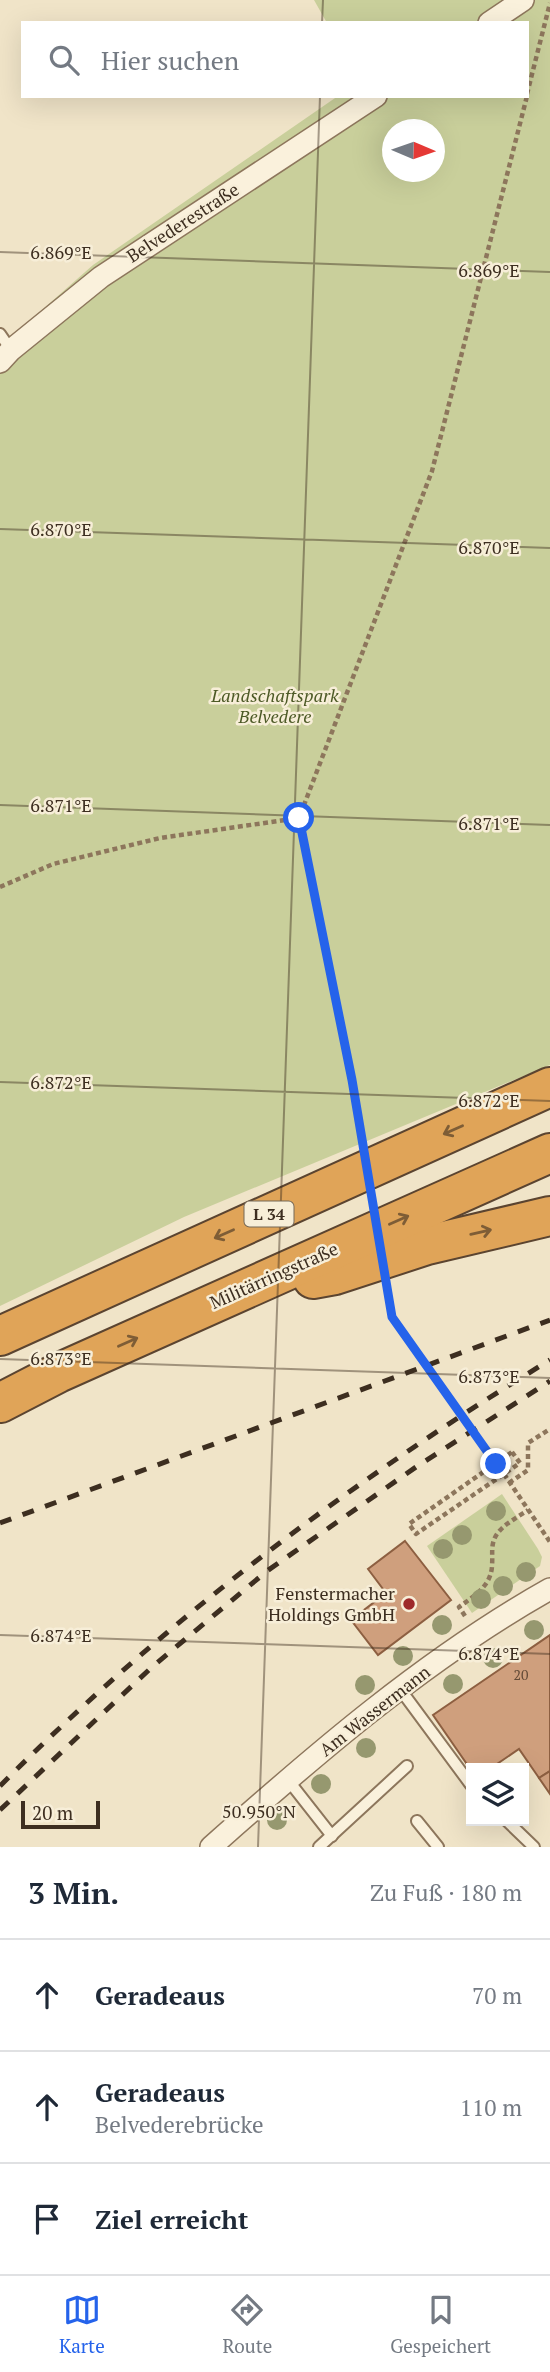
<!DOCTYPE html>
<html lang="de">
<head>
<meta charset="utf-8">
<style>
  :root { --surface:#fff; --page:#f6f6f7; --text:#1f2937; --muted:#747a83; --line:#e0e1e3; --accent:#2563eb }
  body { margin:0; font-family:"PT Serif",serif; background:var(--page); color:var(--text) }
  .controls { position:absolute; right:21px; bottom:21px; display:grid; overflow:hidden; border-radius:0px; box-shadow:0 7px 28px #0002 }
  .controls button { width:63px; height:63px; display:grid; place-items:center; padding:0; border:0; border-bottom:2px solid var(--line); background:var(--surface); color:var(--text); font:35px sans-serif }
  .compass { position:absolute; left:382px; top:119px; width:63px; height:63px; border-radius:50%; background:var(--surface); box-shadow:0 7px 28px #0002; rotate:92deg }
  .scale { position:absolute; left:21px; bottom:18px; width:79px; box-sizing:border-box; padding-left:7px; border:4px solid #3d2e20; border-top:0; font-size:19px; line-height:24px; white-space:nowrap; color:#3d2e20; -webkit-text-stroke:5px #f7eed8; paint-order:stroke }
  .stop { position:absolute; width:21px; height:21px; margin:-16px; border:5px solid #2563eb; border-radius:50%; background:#fff }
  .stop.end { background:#2563eb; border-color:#fff; box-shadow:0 2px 7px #0008 }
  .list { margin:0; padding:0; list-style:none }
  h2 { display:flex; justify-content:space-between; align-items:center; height:91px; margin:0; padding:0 28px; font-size:30px }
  h2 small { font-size:23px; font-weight:400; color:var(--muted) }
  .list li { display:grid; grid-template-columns:46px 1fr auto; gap:21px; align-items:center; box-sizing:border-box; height:112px; padding:0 28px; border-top:2px solid var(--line) }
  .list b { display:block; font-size:26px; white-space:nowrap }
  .list p { margin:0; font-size:23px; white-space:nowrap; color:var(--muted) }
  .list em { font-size:23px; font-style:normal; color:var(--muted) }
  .icon { flex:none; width:38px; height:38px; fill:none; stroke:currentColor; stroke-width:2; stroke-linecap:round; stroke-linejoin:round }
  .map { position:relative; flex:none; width:550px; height:1847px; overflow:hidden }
  .search { position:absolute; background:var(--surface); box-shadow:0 7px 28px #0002; left:21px; right:21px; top:21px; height:77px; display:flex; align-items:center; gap:18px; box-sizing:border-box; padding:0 24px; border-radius:0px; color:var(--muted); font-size:26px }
  .sheet { height:427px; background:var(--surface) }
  nav { display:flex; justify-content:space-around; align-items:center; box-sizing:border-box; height:98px; border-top:2px solid var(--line); background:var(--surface); font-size:19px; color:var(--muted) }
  nav a { display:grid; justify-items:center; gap:4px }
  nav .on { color:var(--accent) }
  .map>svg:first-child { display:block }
  .green { fill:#c9cf9b; fill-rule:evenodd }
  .building { fill:#cf9f7d; stroke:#8d5f41; stroke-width:2 }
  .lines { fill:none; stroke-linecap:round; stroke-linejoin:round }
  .lane-casing { stroke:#8d765c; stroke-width:14 }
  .street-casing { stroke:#8d765c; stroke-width:24 }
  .highway-casing { stroke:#5b4430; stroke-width:42 }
  .path { stroke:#8d765c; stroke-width:4.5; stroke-dasharray:5 3.5; stroke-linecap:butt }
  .lane { stroke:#faf1dc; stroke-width:10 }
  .street { stroke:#faf1dc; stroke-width:21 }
  .highway { stroke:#e0a458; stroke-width:38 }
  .rail { stroke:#3d2e20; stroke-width:5; stroke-dasharray:12 12; stroke-linecap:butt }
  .path-bridge { stroke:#8d765c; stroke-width:4.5; stroke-dasharray:5 3.5; stroke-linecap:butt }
  .tree { fill:#96986f }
  .oneway { stroke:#7e5d36 }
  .route { stroke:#2563eb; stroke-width:9 }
  .ticks { fill:none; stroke:#3d2e20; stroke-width:2; stroke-opacity:0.45 }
  .poi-dot { fill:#9e2a2b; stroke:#f7eed8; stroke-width:2.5 }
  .labels { text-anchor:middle; stroke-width:5; stroke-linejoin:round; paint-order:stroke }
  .number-label { font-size:14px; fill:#624a37 }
  .shield { fill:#f7eed8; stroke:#756857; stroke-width:2 }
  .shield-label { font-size:16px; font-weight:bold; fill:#3d2e20 }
  .street-label { font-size:18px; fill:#3d2e20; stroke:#f7eed8 }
  .park-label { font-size:18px; font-style:italic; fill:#4d5a26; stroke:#f7eed8 }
  .poi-label { font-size:18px; fill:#3d2e20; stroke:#f7eed8; text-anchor:end }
  .ticks-label { font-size:18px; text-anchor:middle; fill:#3d2e20; stroke:#f7eed8; stroke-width:5; stroke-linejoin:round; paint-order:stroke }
</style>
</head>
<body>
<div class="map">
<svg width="550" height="1847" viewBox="0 0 550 1847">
  <rect width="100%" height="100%" fill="#f0e4c8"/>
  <g class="green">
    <path d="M314 0H550V1065L184 1217 0 1306V347L93 265 338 96H527V23H327ZM392 130H434V172H392Z"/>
    <path d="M502 1494 538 1549 542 1557 540 1566 472 1613 427 1546Z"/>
  </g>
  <g class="building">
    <path d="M405 1541 451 1600 378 1655 351 1620 386 1593 368 1569Z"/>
    <path d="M550 1635V1771L539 1778 519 1749 491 1768H471V1770L433 1715Z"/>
    <path d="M550 1771V1794L539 1778Z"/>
  </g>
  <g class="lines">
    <g class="lane-casing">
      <g id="lane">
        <path d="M0 334 11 350"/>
        <path d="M400 1689 471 1785"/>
        <path d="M288 1780 332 1836"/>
        <path d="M417 1821 438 1847"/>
        <path d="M507 1821 534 1847"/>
        <path d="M319 1847 407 1766"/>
      </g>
    </g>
    <g class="street-casing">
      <g id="street">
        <path d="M489 23 523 0"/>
        <path d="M0 362 11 350 101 277 376 96"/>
        <path d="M211 1847C317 1753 427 1658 550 1589"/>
      </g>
    </g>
    <g class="highway-casing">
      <g id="highway">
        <path d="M313 1279 335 1275 427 1245 550 1216"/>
        <path d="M0 1336 550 1087"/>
        <path d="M0 1403 58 1373 550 1153"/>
      </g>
    </g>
    <g class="path">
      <path d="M527 94 550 3"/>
      <path d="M0 887 53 864 160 838 299 818"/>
      <path d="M352 1080 299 818 432 471 527 96"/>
      <path d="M512 1452 520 1463 416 1534 409 1524Z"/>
      <path d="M504 1474 550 1542"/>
      <path d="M509 1483 528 1470V1443L550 1429"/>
      <path d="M465 1616 459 1607C474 1596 491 1586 492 1566 493 1554 490 1544 497 1534 504 1524 518 1517 528 1510"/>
    </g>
    <use href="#lane" class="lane"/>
    <use href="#street" class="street"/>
    <use href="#highway" class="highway"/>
    <g class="rail">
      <path d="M0 1523 550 1320"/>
      <path d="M0 1786C164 1621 351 1481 550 1360"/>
      <path d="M0 1810 152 1667 267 1571 416 1467 550 1381"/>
    </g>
    <path class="path-bridge" d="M352 1080 392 1317 496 1464"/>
  </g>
  <g class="tree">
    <circle cx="496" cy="1511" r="10"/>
    <circle cx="462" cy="1535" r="10"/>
    <circle cx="443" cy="1549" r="10"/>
    <circle cx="526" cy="1572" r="10"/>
    <circle cx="503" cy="1586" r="10"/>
    <circle cx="481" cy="1599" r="10"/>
    <circle cx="442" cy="1625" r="10"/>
    <circle cx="534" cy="1630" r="10"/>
    <circle cx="403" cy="1656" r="10"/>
    <circle cx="493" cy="1658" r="10"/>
    <circle cx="453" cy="1684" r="10"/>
    <circle cx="365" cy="1685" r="10"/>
    <circle cx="366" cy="1748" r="10"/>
    <circle cx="321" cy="1784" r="10"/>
    <circle cx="277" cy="1820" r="10"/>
  </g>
  <defs><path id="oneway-shaft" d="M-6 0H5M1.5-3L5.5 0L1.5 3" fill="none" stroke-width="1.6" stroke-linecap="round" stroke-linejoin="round" transform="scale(1.75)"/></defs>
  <g class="oneway">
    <use href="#oneway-shaft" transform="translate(453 1130) rotate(156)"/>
    <use href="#oneway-shaft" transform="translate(399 1220) rotate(-24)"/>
    <use href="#oneway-shaft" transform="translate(481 1232) rotate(-13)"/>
    <use href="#oneway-shaft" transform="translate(224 1234) rotate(156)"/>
    <use href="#oneway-shaft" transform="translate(128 1342) rotate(-24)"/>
  </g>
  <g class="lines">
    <path class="route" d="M299 818 352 1080 392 1317 496 1464"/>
  </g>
  <path class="ticks" d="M322 23 323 0M0 252 550 272M0 529 550 548M0 805 550 825M0 1082 550 1101M0 1359 550 1378M0 1635 550 1654M258 1847 320 96"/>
  <circle class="poi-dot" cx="409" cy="1604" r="7"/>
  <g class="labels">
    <g class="number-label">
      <text x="521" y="1680">20</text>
    </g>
    <rect class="shield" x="244.5" y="1201.5" width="49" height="25" rx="5"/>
    <g class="shield-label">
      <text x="269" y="1220">L 34</text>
    </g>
    <g class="street-label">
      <text transform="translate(183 223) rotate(-33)" y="6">Belvederestraße</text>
      <text transform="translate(274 1276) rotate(-24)" y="6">Militärringstraße</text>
      <text transform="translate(375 1711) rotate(-38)" y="6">Am Wassermann</text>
    </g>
    <g class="park-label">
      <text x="275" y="702">Landschaftspark<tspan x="275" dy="21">Belvedere</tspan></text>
    </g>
    <g class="poi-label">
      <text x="395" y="1600">Fenstermacher<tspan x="395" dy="21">Holdings GmbH</tspan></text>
    </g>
  </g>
  <g class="ticks-label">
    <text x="61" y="259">6.869°E</text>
    <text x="489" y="277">6.869°E</text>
    <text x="61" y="536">6.870°E</text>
    <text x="489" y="554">6.870°E</text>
    <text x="61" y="812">6.871°E</text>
    <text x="489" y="830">6.871°E</text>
    <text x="61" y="1089">6.872°E</text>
    <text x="489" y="1107">6.872°E</text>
    <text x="61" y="1365">6.873°E</text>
    <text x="489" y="1383">6.873°E</text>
    <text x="61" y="1642">6.874°E</text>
    <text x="489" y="1660">6.874°E</text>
    <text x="259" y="1818">50.950°N</text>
  </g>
</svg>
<div class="controls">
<button><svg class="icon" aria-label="layers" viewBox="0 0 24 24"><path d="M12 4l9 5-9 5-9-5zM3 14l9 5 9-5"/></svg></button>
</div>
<svg class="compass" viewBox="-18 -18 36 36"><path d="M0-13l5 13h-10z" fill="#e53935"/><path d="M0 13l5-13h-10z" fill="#747a83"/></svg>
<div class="scale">20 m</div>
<div class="stop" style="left:299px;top:818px"></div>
<div class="stop end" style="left:496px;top:1464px"></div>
<div class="search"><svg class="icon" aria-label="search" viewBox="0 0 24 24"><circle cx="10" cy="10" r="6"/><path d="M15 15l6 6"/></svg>Hier suchen</div>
</div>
<section class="sheet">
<h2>3 Min.<small>Zu Fuß · 180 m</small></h2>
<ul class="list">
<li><svg class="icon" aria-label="ahead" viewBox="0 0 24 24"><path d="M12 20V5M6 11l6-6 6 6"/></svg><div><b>Geradeaus</b></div><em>70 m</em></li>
<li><svg class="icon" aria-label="ahead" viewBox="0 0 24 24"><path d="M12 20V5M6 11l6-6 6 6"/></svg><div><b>Geradeaus</b><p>Belvederebrücke</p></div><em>110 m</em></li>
<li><svg class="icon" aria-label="arrive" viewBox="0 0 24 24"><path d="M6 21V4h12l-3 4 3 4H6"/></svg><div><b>Ziel erreicht</b></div></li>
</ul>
</section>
<nav>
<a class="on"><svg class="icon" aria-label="map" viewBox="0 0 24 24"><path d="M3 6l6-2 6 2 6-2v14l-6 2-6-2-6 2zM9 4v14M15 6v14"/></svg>Karte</a>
<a><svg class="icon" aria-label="directions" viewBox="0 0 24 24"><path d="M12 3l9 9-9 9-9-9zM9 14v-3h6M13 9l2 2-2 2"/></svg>Route</a>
<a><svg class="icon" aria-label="saved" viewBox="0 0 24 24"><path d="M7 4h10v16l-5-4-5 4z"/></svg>Gespeichert</a>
</nav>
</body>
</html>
